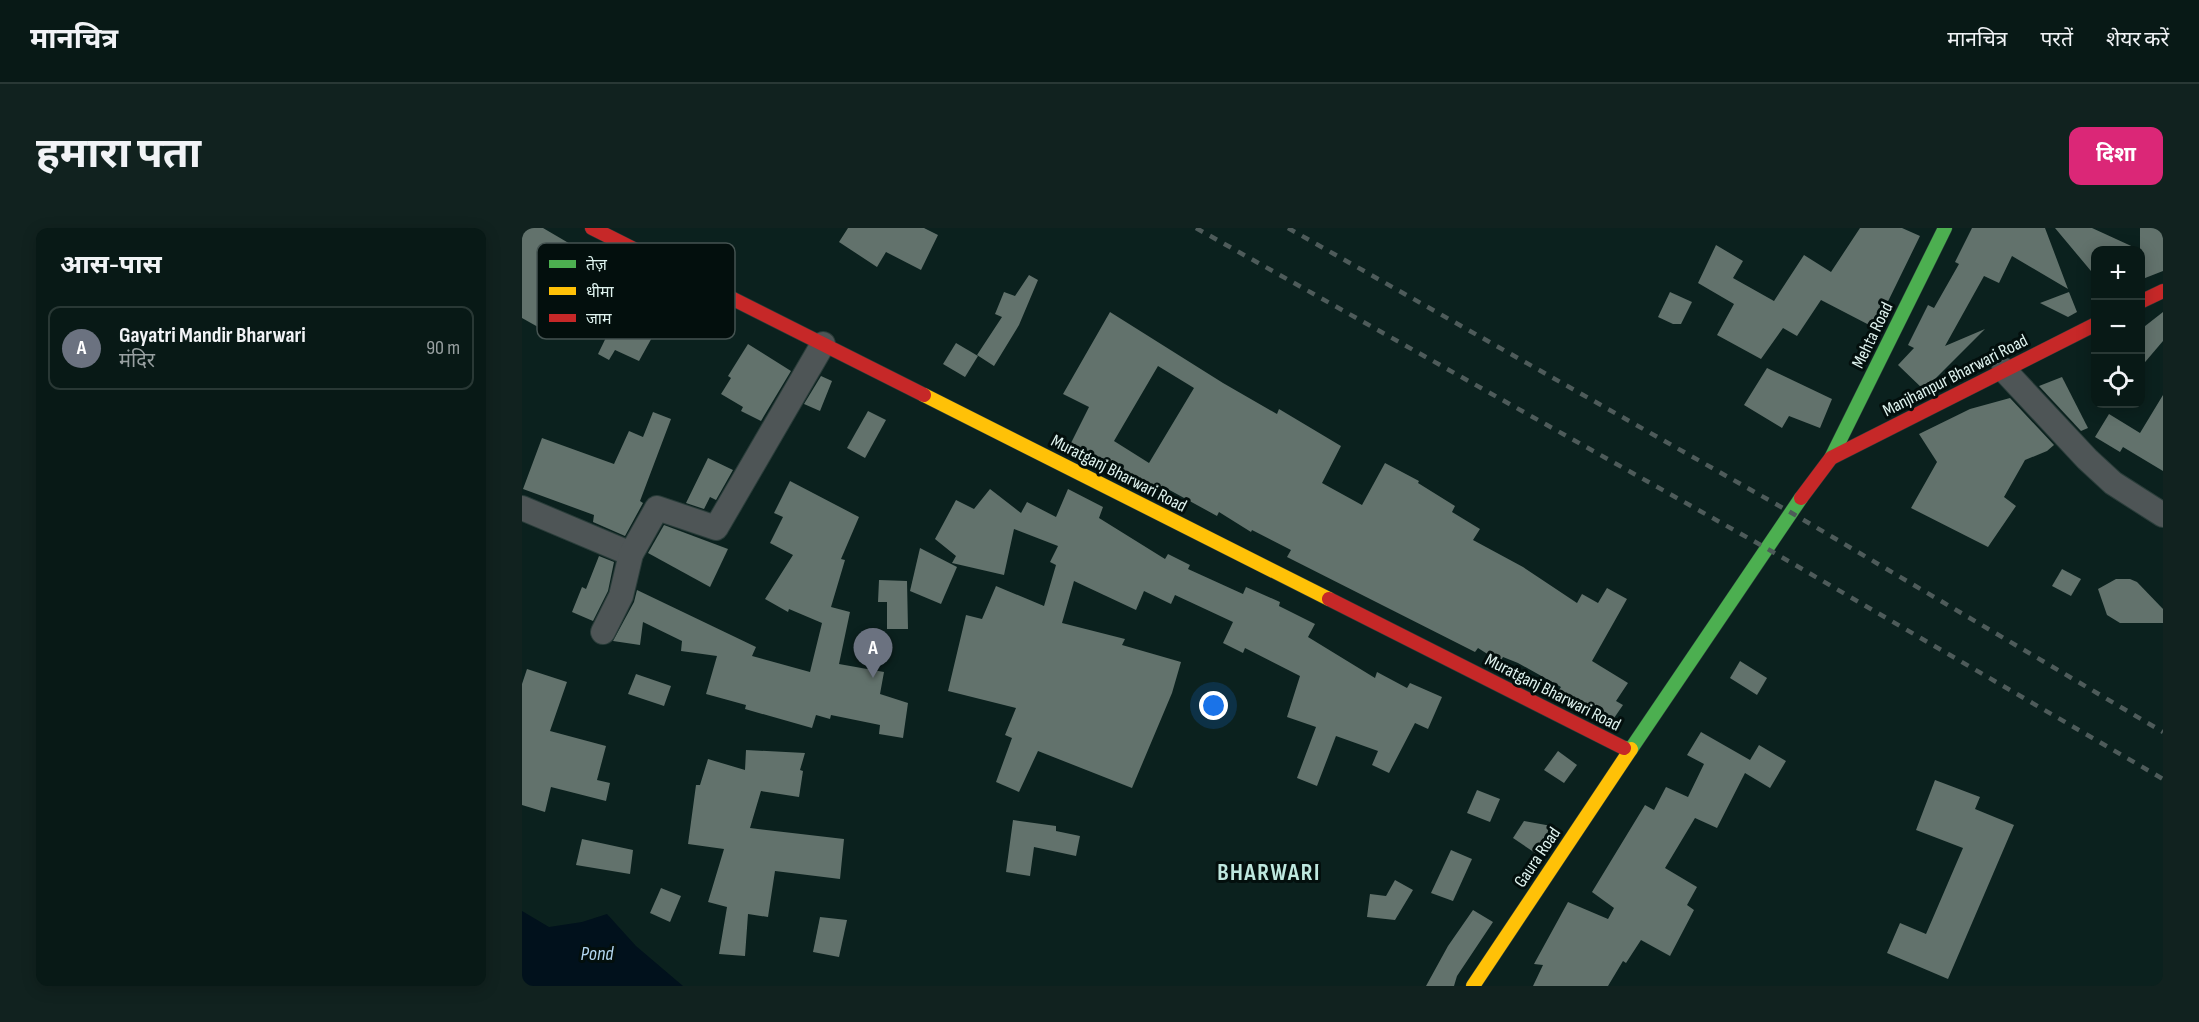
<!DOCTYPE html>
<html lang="hi">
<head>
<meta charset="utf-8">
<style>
  :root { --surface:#081916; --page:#11221f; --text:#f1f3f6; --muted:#98a0a1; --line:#293835; --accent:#db2777 }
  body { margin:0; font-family:"Sofia Sans Condensed","Noto Sans Devanagari",sans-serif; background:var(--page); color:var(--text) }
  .controls { position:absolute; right:18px; top:18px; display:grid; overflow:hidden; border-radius:12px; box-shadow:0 3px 15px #0003 }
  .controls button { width:54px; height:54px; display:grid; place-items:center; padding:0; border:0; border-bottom:2px solid var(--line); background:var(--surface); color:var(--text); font:30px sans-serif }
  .you { position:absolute; left:692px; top:478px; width:21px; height:21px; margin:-15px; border:4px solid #fff; border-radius:50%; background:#1a73e8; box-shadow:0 0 0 9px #1a73e833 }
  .badge { display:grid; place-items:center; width:39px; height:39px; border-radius:50%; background:var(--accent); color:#fff; font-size:20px; font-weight:700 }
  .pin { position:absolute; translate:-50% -50px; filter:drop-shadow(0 2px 3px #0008) }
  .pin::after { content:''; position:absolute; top:32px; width:21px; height:18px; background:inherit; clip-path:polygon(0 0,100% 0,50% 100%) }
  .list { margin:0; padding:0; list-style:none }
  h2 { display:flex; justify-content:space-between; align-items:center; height:78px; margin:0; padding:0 24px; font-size:26px }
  h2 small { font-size:20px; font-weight:400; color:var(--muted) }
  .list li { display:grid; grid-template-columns:39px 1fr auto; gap:18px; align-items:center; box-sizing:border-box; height:84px; margin:0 12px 12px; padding:0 12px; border:2px solid var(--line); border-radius:12px }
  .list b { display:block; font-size:22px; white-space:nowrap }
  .list p { margin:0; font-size:20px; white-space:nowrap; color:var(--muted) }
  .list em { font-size:20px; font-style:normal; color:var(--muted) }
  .icon { flex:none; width:33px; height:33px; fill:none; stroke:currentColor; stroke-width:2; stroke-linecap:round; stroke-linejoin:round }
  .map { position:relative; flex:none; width:1641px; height:758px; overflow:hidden; border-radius:12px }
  header { display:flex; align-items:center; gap:36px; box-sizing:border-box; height:84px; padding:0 30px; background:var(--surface); border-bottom:2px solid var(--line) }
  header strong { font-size:28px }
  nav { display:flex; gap:33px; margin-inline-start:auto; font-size:21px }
  .intro { display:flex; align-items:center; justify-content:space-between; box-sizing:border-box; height:144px; padding:0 36px }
  h1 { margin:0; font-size:42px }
  .button { padding:15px 27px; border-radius:12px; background:var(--accent); color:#fff; font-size:21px; font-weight:700 }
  main { display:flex; gap:36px; padding:0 36px }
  aside { flex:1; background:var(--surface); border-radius:12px; box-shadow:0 3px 15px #0003 }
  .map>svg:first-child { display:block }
  .water { fill:#01111c }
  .building { fill:#62726c; fill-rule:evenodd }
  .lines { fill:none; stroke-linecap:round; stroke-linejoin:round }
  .street-casing { stroke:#2a3d3a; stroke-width:26 }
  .fast-casing { stroke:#2a3d3a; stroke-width:15 }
  .slow-casing { stroke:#2a3d3a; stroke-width:15 }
  .jam-casing { stroke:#2a3d3a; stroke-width:15 }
  .street { stroke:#4e5556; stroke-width:24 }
  .fast { stroke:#4caf50; stroke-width:14 }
  .slow { stroke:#ffc107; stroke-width:14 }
  .jam { stroke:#c62828; stroke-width:14 }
  .rail { stroke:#4e5b5a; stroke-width:4.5; stroke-dasharray:8 8; stroke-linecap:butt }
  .labels { text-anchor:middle; stroke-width:6; stroke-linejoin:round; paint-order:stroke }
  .street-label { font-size:18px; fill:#dff3ef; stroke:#030f0d }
  .water-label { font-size:20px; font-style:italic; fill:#b3d7f1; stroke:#030f0d }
  .district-label { font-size:24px; font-weight:bold; letter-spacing:1.5px; fill:#bee7de; stroke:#030f0d }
  .key { fill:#030f0d; stroke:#455351; stroke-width:1.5 }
  .key-label { font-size:16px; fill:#dff3ef }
</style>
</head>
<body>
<header>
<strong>मानचित्र</strong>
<nav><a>मानचित्र</a><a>परतें</a><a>शेयर करें</a></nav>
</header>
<div class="intro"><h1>हमारा पता</h1><a class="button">दिशा</a></div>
<main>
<aside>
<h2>आस-पास<small></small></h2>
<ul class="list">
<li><span class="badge" style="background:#6b7280">A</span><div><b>Gayatri Mandir Bharwari</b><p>मंदिर</p></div><em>90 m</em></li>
</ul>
</aside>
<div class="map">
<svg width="1641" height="758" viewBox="0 0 1641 758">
  <rect width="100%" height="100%" fill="#0b211e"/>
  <path class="water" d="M0 683 27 699 60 694 85 686 114 718 161 758H0Z"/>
  <g class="building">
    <path d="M0 0H21L132 65 110 97 132 106 117 133 93 122 87 132 76 126 94 89 42 59 32 81 28 78 16 99 0 90Z"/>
    <path d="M326 0H402L416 7 399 42 364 24 355 39 317 14Z"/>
    <path d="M1338 0H1380L1398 8 1353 100 1299 72 1275 108 1261 100 1239 131 1195 107 1212 76 1176 55 1194 17 1221 33 1211 50 1252 73 1282 27 1309 44Z"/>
    <path d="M1450 0H1523L1546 61 1490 28 1477 55 1462 48 1423 118 1463 101 1402 162 1376 137 1392 120 1386 117 1406 77 1412 80 1437 36 1433 34Z"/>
    <path d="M1533 0H1570L1618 22V0H1641V43L1618 52V22H1574V49Z"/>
    <path d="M507 47 516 52 497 97 472 138 455 127 480 89 473 86 482 64 493 68Z"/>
    <path d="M1148 64 1170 74 1159 96H1151L1136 89Z"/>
    <path d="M1547 64 1555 84 1546 89 1518 75Z"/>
    <path d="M588 84 701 155 755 186 757 181 819 218 800 255 840 277 863 235 897 253 896 255 933 278 930 284 958 301 951 312 1001 339 1055 375 1060 366 1076 375 1085 360 1105 371 1070 433 1106 455 1094 473 1101 477 1090 493 1035 465 1039 459 996 435 981 429 978 434 956 420 953 424 765 329 769 322 730 302 729 304 697 284 695 288 642 259 639 266 547 219 567 179 541 166ZM636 138 672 160 627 235 592 213Z"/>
    <path d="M1641 84V113L1618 140V102Z"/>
    <path d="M434 115 456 128 443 149 421 136Z"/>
    <path d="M226 116 269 143 239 193 219 183 221 179 199 166 209 150 206 148Z"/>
    <path d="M1245 140 1310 171 1298 200 1267 188 1260 200 1222 177Z"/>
    <path d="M299 148 310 153 298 183 282 176Z"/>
    <path d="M1540 149 1566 200 1559 203 1517 158Z"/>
    <path d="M1641 167V243L1601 219 1598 224 1573 209 1587 186 1618 205Z"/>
    <path d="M1488 170 1532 217 1525 223 1503 232 1482 269 1494 278 1466 319 1389 280 1415 234 1397 206 1448 181Z"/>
    <path d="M346 183 364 192 343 230 325 220Z"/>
    <path d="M131 184 149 191 118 273 121 275 103 308 71 294 72 287 1 261 20 210 92 236 107 203 121 209Z"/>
    <path d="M186 230 211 242 194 272 188 269 182 281 164 275Z"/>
    <path d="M268 253 337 289 319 331 323 332 309 379 328 384 317 436 362 444 358 466 386 475 381 510 357 506 358 497 309 487 308 491 294 487 290 500 223 481 224 477 184 466 195 428 159 423 160 413 121 394 118 417 91 413 112 374 115 362 234 419 230 428 288 444 300 395 267 381 266 384 243 371 271 327 248 315 261 289 252 285Z"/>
    <path d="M468 261 499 285 505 274 534 289 546 261 581 279 577 290 643 331 646 326 668 337 666 341 721 366 724 359 758 374 757 378 793 396 786 409 853 450 855 444 885 460 888 455 920 469 906 501 893 495 867 545 850 537 856 523 814 508 795 558 775 550 794 499 765 489 778 448 723 420 721 425 701 415 711 394 653 367 649 376 622 363 614 382 552 353 540 395 603 411 600 417 659 434 650 465 610 560 516 523 497 564 474 554 490 510 483 507 494 480 426 463 444 387 460 391 474 358 522 378 534 337 528 334 536 318 492 301 482 347 430 335 434 328 413 311 434 272 452 281Z"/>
    <path d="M142 297 206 321 188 359 126 325Z"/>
    <path d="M398 320 435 339 419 376 388 363Z"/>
    <path d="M77 328 92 334 86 363 71 393 50 384 60 359 64 361Z"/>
    <path d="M1540 341 1559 351 1549 368 1530 358Z"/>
    <path d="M1594 351H1608L1615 354 1641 381V395H1598L1585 387 1576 361Z"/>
    <path d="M357 352 385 353 386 401H365V374H356Z"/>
    <path d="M1218 433 1245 450 1235 467 1208 450Z"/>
    <path d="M5 441 45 454 28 503 84 518 75 552 88 555 84 573 29 559 23 584 0 577V456Z"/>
    <path d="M114 446 149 458 142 478 106 466Z"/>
    <path d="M1179 504 1228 532 1237 517 1264 533 1248 560 1223 545 1195 600 1173 590 1143 640 1175 659 1165 677 1172 682 1148 728 1119 712 1104 735 1101 733 1086 758H1011L1021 737 1012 736 1046 674 1086 691 1092 680 1070 664 1123 577 1132 582 1144 559 1166 569 1182 536 1165 527Z"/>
    <path d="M224 522 283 525 278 542 281 543 277 569 239 563 228 600 322 611 318 651 253 643 246 689 226 686 223 728 197 726 205 679 186 674 202 621 166 616 174 557H178L186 531 223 542Z"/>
    <path d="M1036 523 1055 537 1042 555 1022 542Z"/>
    <path d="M1413 552 1458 569 1453 581 1492 597 1426 751 1365 725 1378 695 1404 706 1441 620 1394 602Z"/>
    <path d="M955 562 978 571 968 594 945 585Z"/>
    <path d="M491 592 534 598V603L558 608 554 628 512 619 508 648 484 644Z"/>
    <path d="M1002 593 1035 599 1016 627 991 610Z"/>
    <path d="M60 611 111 622 108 646 54 637Z"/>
    <path d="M929 622 950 631 931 673 909 665Z"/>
    <path d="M873 652 891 662 873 692 845 689 848 666 864 668Z"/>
    <path d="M139 660 159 668 148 694 128 685Z"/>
    <path d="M951 682 971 694 935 748 932 758H904L926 718Z"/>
    <path d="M298 689 325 692 317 729 291 724Z"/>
  </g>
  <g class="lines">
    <g class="street-casing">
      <g id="street">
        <path d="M1482 142 1565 231 1591 255 1641 287"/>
        <path d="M0 280 109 326"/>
        <path d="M81 404 99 368 109 326 135 280 194 300 301 116"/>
      </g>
    </g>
    <g class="fast-casing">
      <g id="fast">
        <path d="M1309 230 1423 0"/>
        <path d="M1102 520 1109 521 1279 270"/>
      </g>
    </g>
    <g class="slow-casing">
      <g id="slow">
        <path d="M402 167 807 371"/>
        <path d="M951 758 1109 521"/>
      </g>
    </g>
    <g class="jam-casing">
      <g id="jam">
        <path d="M70 0 402 167"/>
        <path d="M1618 74 1641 63"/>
        <path d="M1279 270 1309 230 1574 96"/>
        <path d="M807 371 1102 520"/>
      </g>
    </g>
    <use href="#street" class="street"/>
    <use href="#fast" class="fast"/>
    <use href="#slow" class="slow"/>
    <use href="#jam" class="jam"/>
    <g class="rail">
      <path d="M674 0 1244 320 1641 551"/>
      <path d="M766 0 1268 284 1641 504"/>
    </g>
  </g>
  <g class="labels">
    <g class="street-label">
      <text transform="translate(1350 107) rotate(-64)" y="6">Mehta Road</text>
      <text transform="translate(1433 147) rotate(-27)" y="6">Manjhanpur Bharwari Road</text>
      <text transform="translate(597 245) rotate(27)" y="6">Muratganj Bharwari Road</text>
      <text transform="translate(1031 464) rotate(27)" y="6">Muratganj Bharwari Road</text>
      <text transform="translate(1015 629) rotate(-56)" y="6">Gaura Road</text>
    </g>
    <g class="water-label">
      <text x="75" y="732">Pond</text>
    </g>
    <g class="district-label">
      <text x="747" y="652">BHARWARI</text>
    </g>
  </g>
  <rect x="15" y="15" width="198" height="96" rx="9" class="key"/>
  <rect x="27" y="32" width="27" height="8" fill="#4caf50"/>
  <rect x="27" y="59" width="27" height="8" fill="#ffc107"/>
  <rect x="27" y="86" width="27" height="8" fill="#c62828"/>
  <g class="key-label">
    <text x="64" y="42">तेज़</text>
    <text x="64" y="69">धीमा</text>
    <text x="64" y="96">जाम</text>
  </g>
</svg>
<div class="controls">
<button>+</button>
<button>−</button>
<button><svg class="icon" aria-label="locate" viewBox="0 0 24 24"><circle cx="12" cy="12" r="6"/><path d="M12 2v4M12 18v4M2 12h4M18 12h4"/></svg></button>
</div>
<div class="you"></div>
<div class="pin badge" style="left:351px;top:450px;background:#6b7280">A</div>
</div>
</main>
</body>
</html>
